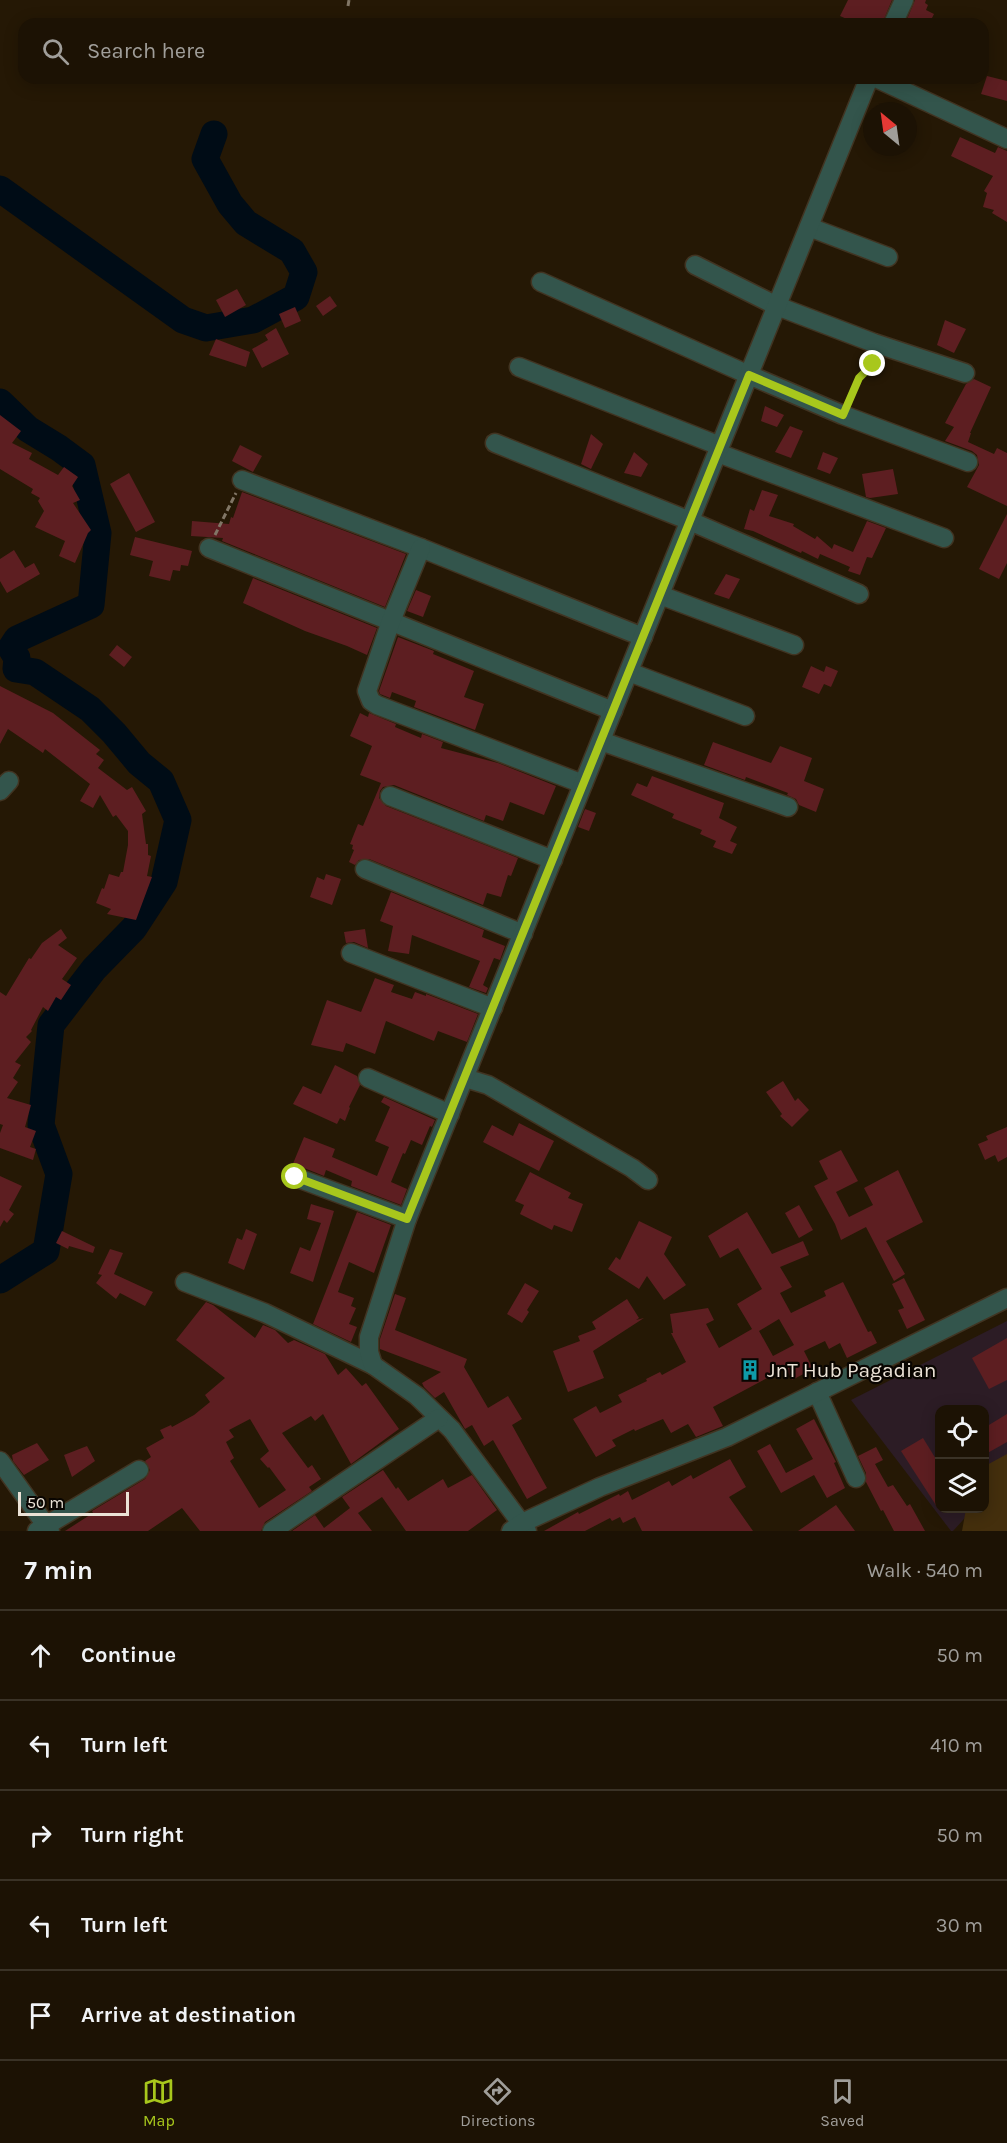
<!DOCTYPE html>
<html lang="en">
<head>
<meta charset="utf-8">
<style>
  :root { --surface:#1c1204; --page:#292013; --text:#f1f3f6; --muted:#a09e9a; --line:#3a3226; --accent:#a8c71c }
  body { margin:0; font-family:Karla,sans-serif; background:var(--page); color:var(--text) }
  .controls { position:absolute; right:18px; bottom:18px; display:grid; overflow:hidden; border-radius:12px; box-shadow:0 3px 15px #0003 }
  .controls button { width:54px; height:54px; display:grid; place-items:center; padding:0; border:0; border-bottom:2px solid var(--line); background:var(--surface); color:var(--text); font:30px sans-serif }
  .compass { position:absolute; left:863px; top:102px; width:54px; height:54px; border-radius:50%; background:var(--surface); box-shadow:0 3px 15px #0003; rotate:331deg }
  .scale { position:absolute; left:18px; bottom:15px; width:111px; box-sizing:border-box; padding-left:6px; border:3px solid #ebe2d6; border-top:0; font-size:16px; line-height:21px; white-space:nowrap; color:#ebe2d6; -webkit-text-stroke:4px #090501; paint-order:stroke }
  .stop { position:absolute; width:18px; height:18px; margin:-14px; border:4px solid #a8c71c; border-radius:50%; background:#fff }
  .stop.end { background:#a8c71c; border-color:#fff; box-shadow:0 2px 6px #0008 }
  .list { margin:0; padding:0; list-style:none }
  h2 { display:flex; justify-content:space-between; align-items:center; height:78px; margin:0; padding:0 24px; font-size:26px }
  h2 small { font-size:20px; font-weight:400; color:var(--muted) }
  .list li { display:grid; grid-template-columns:39px 1fr auto; gap:18px; align-items:center; box-sizing:border-box; height:90px; padding:0 24px; border-top:2px solid var(--line) }
  .list b { display:block; font-size:22px; white-space:nowrap }
  .list em { font-size:20px; font-style:normal; color:var(--muted) }
  .icon { flex:none; width:33px; height:33px; fill:none; stroke:currentColor; stroke-width:2; stroke-linecap:round; stroke-linejoin:round }
  .map { position:relative; flex:none; width:1007px; height:1531px; overflow:hidden }
  .search { position:absolute; background:var(--surface); box-shadow:0 3px 15px #0003; left:18px; right:18px; top:18px; height:66px; display:flex; align-items:center; gap:15px; box-sizing:border-box; padding:0 21px; border-radius:18px; color:var(--muted); font-size:22px }
  .sheet { height:528px; background:var(--surface) }
  nav { display:flex; justify-content:space-around; align-items:center; box-sizing:border-box; height:84px; border-top:2px solid var(--line); background:var(--surface); font-size:16px; color:var(--muted) }
  nav a { display:grid; justify-items:center; gap:3px }
  nav .on { color:var(--accent) }
  .map>svg:first-child { display:block }
  .education { fill:#2c1c25 }
  .green { fill:#442f0d }
  .lines { fill:none; stroke-linecap:round; stroke-linejoin:round }
  .river { stroke:#000c16; stroke-width:27 }
  .building { fill:#5d1e21; fill-rule:evenodd }
  .minor-casing { stroke:#413422; stroke-width:21 }
  .path { stroke:#817666; stroke-width:3; stroke-dasharray:6 3; stroke-linecap:butt }
  .minor { stroke:#33554c; stroke-width:18 }
  .route { stroke:#a8c71c; stroke-width:8 }
  .labels { text-anchor:middle; stroke-width:4.5; stroke-linejoin:round; paint-order:stroke }
  .poi-label { font-size:21px; fill:#ebe2d6; stroke:#090501; text-anchor:start }
</style>
</head>
<body>
<div class="map">
<svg width="1007" height="1531" viewBox="0 0 1007 1531">
  <rect width="100%" height="100%" fill="#251805"/>
  <path class="education" d="M1007 1321V1470L985 1496 984 1410H940V1508L973 1509 953 1531H951L851 1400Z"/>
  <path class="green" d="M1007 1454V1531H962L966 1509 984 1508 985 1466Z"/>
  <g class="lines">
    <g class="river">
      <path d="M0 189 183 320 206 328 253 320 296 297 304 272 292 251 246 223 230 204 205 159 214 134"/>
      <path d="M0 402 28 429 59 448 82 465 98 533 91 605 17 639 11 648 17 658 16 669 35 672 90 709 114 733 139 763 161 781 178 820 164 882 134 928 94 969 51 1025 41 1125 59 1174 46 1251 0 1280"/>
    </g>
  </g>
  <g class="building">
    <path d="M848 0H892L882 24H858L840 16Z"/>
    <path d="M915 0H926L925 3 928 5 926 10 934 14 929 24H905Z"/>
    <path d="M987 76 1007 81V101L981 94Z"/>
    <path d="M960 137 995 153 998 147 1007 151V222L992 213 994 210 983 207 987 193 984 191 993 176 951 156Z"/>
    <path d="M237 289 246 305 225 317 216 300Z"/>
    <path d="M330 296 337 306 323 316 316 306Z"/>
    <path d="M295 307 301 321 285 328 279 314Z"/>
    <path d="M945 320 966 329 954 353 937 345Z"/>
    <path d="M276 328 289 354 262 368 252 349 268 340 265 335Z"/>
    <path d="M216 339 250 352 246 367 209 355Z"/>
    <path d="M974 379 991 387 970 433H971L968 442 994 454 997 448 1007 453V506L967 487 979 465 977 455 972 451 945 441 954 427 945 423 966 384Z"/>
    <path d="M765 406 784 415 777 427 761 421Z"/>
    <path d="M0 415 21 431 12 443 32 453 29 459 58 475 64 467 78 477 72 486 80 500 73 503 91 530 88 533 75 563 59 556 65 541 35 527 44 511 38 501 40 498 31 493 33 489 0 469Z"/>
    <path d="M790 426 803 431 791 458 775 452Z"/>
    <path d="M591 434 603 444 591 469 581 464Z"/>
    <path d="M240 445 262 456 253 472 232 461Z"/>
    <path d="M634 452 648 464 641 477 624 473Z"/>
    <path d="M823 452 838 458 830 474 817 469Z"/>
    <path d="M893 469 898 494 870 498 866 497 862 474Z"/>
    <path d="M129 473 155 522 136 532 110 484Z"/>
    <path d="M762 490 778 495 769 516 794 524 793 526 815 539 817 536 832 549 834 544 853 552 867 521 886 528 872 558 867 557 860 575 848 571 850 567 820 554 818 559 802 551 801 553 753 531 744 529 750 509 754 511Z"/>
    <path d="M242 492 406 554 385 607 222 541 223 538 191 536 192 521 229 524 231 517 233 518Z"/>
    <path d="M1007 514V563L999 579 979 569Z"/>
    <path d="M135 537 192 551 188 566 181 565 180 571 173 570 170 581 149 576 153 561 130 555Z"/>
    <path d="M14 550 25 568 34 563 40 574 7 593 0 581V559Z"/>
    <path d="M726 574 740 579 729 599 714 594Z"/>
    <path d="M253 578 377 628 367 655 347 646 305 631 243 603Z"/>
    <path d="M416 590 431 596 423 617 407 611Z"/>
    <path d="M398 637 434 651 433 654 474 671 464 697 484 704 475 730 414 707 416 701 392 692 390 698 380 694 379 691Z"/>
    <path d="M117 645 132 657 124 667 109 655Z"/>
    <path d="M811 666 824 672 826 666 838 671 831 687 824 684 819 694 802 687Z"/>
    <path d="M0 686 53 713 100 750 96 754 104 760 98 768 127 790 132 787 146 811 142 814 146 844H148V855L151 856 147 876 152 877 136 920 107 914 111 909 96 903 102 888 104 889 109 874 119 877 121 872H123L128 845V831L116 815 113 817 100 795 93 808 80 801 90 784 45 749 43 753 8 729 0 744Z"/>
    <path d="M360 713 368 717 369 713 396 724 395 727 421 738 422 734 443 742 441 748 498 763 556 786 544 815 510 802 503 821 486 815 484 821 394 785 383 787 380 791 379 798 386 806 518 858 511 876 508 875 501 897 487 893 483 905 369 859 359 860 355 865 349 862 354 850 352 849 353 845 350 844 358 824 363 826 381 783 360 775 372 746 350 736Z"/>
    <path d="M713 742 771 763 780 746 812 758 804 781 824 789 816 812 799 805 796 799 787 795 788 793 746 777 745 780 704 765Z"/>
    <path d="M652 776 724 803 719 818 737 827 730 841 737 844 732 854 713 847 716 841 700 834 702 830 672 818 674 814 631 795 637 783 647 787Z"/>
    <path d="M585 809 596 813 589 831 578 827Z"/>
    <path d="M326 874 341 879 332 905 310 897 317 877 324 880Z"/>
    <path d="M391 892 484 930 482 937 505 946 500 960 494 958 483 985 488 988 486 993 469 987 480 961 412 935 409 954 388 951 393 926 380 921Z"/>
    <path d="M61 929 67 938 58 945 77 958 62 979 71 985 61 1000 56 997 48 1011 43 1007 31 1030 32 1031 26 1037 31 1042 15 1062 21 1065 13 1078 18 1082 7 1098 31 1105 25 1127 36 1131 30 1147 36 1149 33 1160 0 1148V1133L3 1125 0 1124V992L6 996 29 958 31 959 42 943Z"/>
    <path d="M365 929 368 948 354 942 346 943 344 932Z"/>
    <path d="M375 978 394 985 391 992 412 999 415 992 426 996V994L478 1014 467 1042 438 1031 434 1041 386 1021 375 1054 346 1043 343 1052 311 1045 327 1000 361 1012Z"/>
    <path d="M335 1065 357 1076 360 1085 349 1107 350 1108 345 1121 340 1118 337 1124 293 1104 303 1086 321 1094Z"/>
    <path d="M783 1081 795 1101 798 1098 809 1110 792 1127 780 1116 782 1114 766 1092Z"/>
    <path d="M384 1097 435 1120 432 1127 430 1126 422 1145 411 1140 405 1154 403 1153 391 1182 407 1189 401 1205 351 1186 352 1181 326 1170 324 1176 299 1166H292L304 1137 335 1149 332 1157 377 1176 389 1147 375 1141 390 1107 381 1102Z"/>
    <path d="M519 1123 554 1141 539 1171 483 1142 492 1125 513 1136Z"/>
    <path d="M1007 1127V1157L998 1162 995 1155 985 1160 978 1144 988 1140 986 1136Z"/>
    <path d="M841 1150 858 1181 836 1192 849 1217 873 1205 864 1188 898 1170 923 1222 886 1241 905 1274 894 1281 866 1227 841 1240 835 1224 814 1186 828 1179 819 1161Z"/>
    <path d="M530 1172 571 1193 568 1198 583 1204 572 1232 554 1225 552 1230 520 1214 524 1205 515 1201Z"/>
    <path d="M0 1176 22 1186 9 1210 14 1214 7 1223 4 1220 0 1227Z"/>
    <path d="M311 1204 334 1211 313 1282 290 1273 300 1247 310 1251 321 1223 307 1219Z"/>
    <path d="M799 1205 813 1230 799 1238 785 1213Z"/>
    <path d="M357 1212 391 1225 374 1273 349 1262 338 1292 354 1298 351 1306 356 1308 349 1324 357 1327 351 1342 313 1324Z"/>
    <path d="M747 1212 772 1254 803 1241 809 1255 780 1267 792 1287 780 1293 791 1313 826 1296 824 1291 843 1282 868 1332 871 1331 877 1343 847 1358 840 1343 829 1349 825 1341 804 1351 813 1369 792 1380 786 1368 713 1407 723 1426 718 1428 696 1437 688 1424 671 1433 663 1419 635 1431 634 1429 612 1440 616 1446 596 1457 573 1419 596 1406 600 1413 622 1402 618 1395 647 1381 646 1379 660 1372 662 1375 686 1362 671 1333H673L670 1314 708 1308 714 1320 706 1324 719 1348 752 1329 737 1304 762 1289 738 1248 720 1258 708 1236ZM779 1319 794 1345 773 1356 759 1331Z"/>
    <path d="M639 1221 672 1237 664 1254 686 1285 664 1300 647 1276 639 1289 608 1269 616 1257 620 1260Z"/>
    <path d="M246 1229 257 1234 244 1270 228 1263 237 1238 242 1240Z"/>
    <path d="M62 1231 95 1247 93 1253 69 1246 68 1249 56 1243Z"/>
    <path d="M110 1249 123 1253 114 1274 153 1292 145 1306 120 1293 116 1299 96 1283 102 1275 98 1274Z"/>
    <path d="M904 1278 925 1320 907 1329 898 1310 904 1308 892 1284Z"/>
    <path d="M525 1283 539 1291 527 1310 529 1312 522 1323 507 1314Z"/>
    <path d="M395 1294 406 1298 395 1330 467 1359 464 1367 488 1408 508 1396 522 1419 512 1425 547 1488 527 1499 493 1440 484 1446 472 1425 465 1429 444 1392 435 1398 424 1387 422 1383 441 1372 380 1349V1339Z"/>
    <path d="M627 1299 639 1318 636 1320 644 1318 593 1351 604 1378 568 1392 553 1351 580 1341 578 1336 596 1329 592 1322Z"/>
    <path d="M206 1302 213 1305 255 1338 263 1325 275 1330 288 1343 294 1340 325 1354 338 1375 346 1368 362 1386 366 1383 399 1429 351 1464 323 1414 315 1421 311 1416 282 1433 308 1468 312 1465 321 1479 309 1487 312 1491 265 1522 261 1531H200L182 1508 148 1531H65L93 1513 92 1511 145 1479 150 1470 145 1461 151 1457 146 1448 164 1438 160 1430 171 1425 172 1427 194 1415 210 1402 205 1395 225 1378 176 1340ZM250 1419 269 1451 260 1459 268 1468 269 1467 286 1490 259 1508 230 1461 234 1458 226 1442 234 1437 229 1430Z"/>
    <path d="M1007 1338V1380L989 1389 972 1358Z"/>
    <path d="M1007 1414V1442L984 1455V1428Z"/>
    <path d="M814 1419 836 1462 834 1463 845 1488 827 1498 814 1475 781 1493 757 1451 770 1444 786 1473 813 1459 796 1429Z"/>
    <path d="M923 1438 939 1464V1510L901 1451Z"/>
    <path d="M37 1443 49 1460 24 1475 13 1461 12 1455Z"/>
    <path d="M87 1446 95 1461 72 1477 64 1455Z"/>
    <path d="M876 1447 883 1460 875 1464 888 1487 893 1485 907 1506 910 1504 925 1531H894L883 1510 881 1511 866 1482V1473L858 1456Z"/>
    <path d="M730 1459 746 1487 729 1497 753 1531H642L635 1517 623 1523 620 1517 612 1521 610 1518 585 1531H544L578 1512 579 1514 619 1494 620 1496 628 1491 632 1500 669 1481 672 1486 691 1475 693 1479Z"/>
    <path d="M383 1470 396 1489 398 1487 408 1501 443 1479 448 1488 472 1475 497 1510 468 1531H406L382 1497 358 1513 372 1531H292L315 1515 324 1528 350 1508 342 1497Z"/>
    <path d="M836 1505 855 1531H798Z"/>
  </g>
  <g class="lines">
    <g class="minor-casing">
      <g id="minor">
        <path d="M893 24 904 0"/>
        <path d="M876 78 1007 139"/>
        <path d="M809 227 888 257"/>
        <path d="M695 265 777 306 874 343 965 373"/>
        <path d="M541 282 749 375 843 415 968 462"/>
        <path d="M519 367 720 446"/>
        <path d="M495 443 690 521 859 594"/>
        <path d="M718 453 944 538"/>
        <path d="M242 480 421 548 643 637"/>
        <path d="M209 548 613 711"/>
        <path d="M421 548 391 621 367 691 371 701 377 705 583 784"/>
        <path d="M660 595 794 645"/>
        <path d="M629 672 745 716"/>
        <path d="M601 741 788 807"/>
        <path d="M0 791 9 781"/>
        <path d="M390 796 553 860"/>
        <path d="M365 869 523 934"/>
        <path d="M351 953 493 1008"/>
        <path d="M368 1078 450 1114"/>
        <path d="M465 1078 488 1085 632 1168 648 1180"/>
        <path d="M295 1177 407 1219"/>
        <path d="M185 1282 265 1313 373 1365 417 1396 452 1430 527 1531"/>
        <path d="M373 1365 369 1352V1337L407 1219 869 78"/>
        <path d="M817 1392 856 1478"/>
        <path d="M0 1461 50 1531"/>
        <path d="M37 1531 139 1470"/>
        <path d="M272 1531 439 1418"/>
        <path d="M511 1531 522 1523 600 1487 727 1437 1007 1298"/>
      </g>
    </g>
    <g class="path">
      <path d="M348 6 349 0"/>
      <path d="M849 402 859 378 873 364"/>
      <path d="M215 535 236 493"/>
    </g>
    <use href="#minor" class="minor"/>
  </g>
  <g class="lines">
    <path class="route" d="M295 1177 407 1219 749 375 843 415 859 378 873 364"/>
  </g>
  <defs>
    <g id="building-bare" transform="scale(1.62)"><path d="M-4-6H4V6H1V3H-1V6H-4ZM-2.5-4.3h1.7v1.8h-1.7ZM.8-4.3h1.7v1.8H.8ZM-2.5-1h1.7V.8h-1.7ZM.8-1h1.7V.8H.8Z" fill="#0f9aa8" stroke="#090501" stroke-width="2.5" paint-order="stroke"/></g>
  </defs>
  <g fill-rule="evenodd">
    <use href="#building-bare" x="750" y="1370"/>
  </g>
  <g class="labels">
    <g class="poi-label">
      <text x="767" y="1377">JnT Hub Pagadian</text>
    </g>
  </g>
</svg>
<div class="controls">
<button><svg class="icon" aria-label="locate" viewBox="0 0 24 24"><circle cx="12" cy="12" r="6"/><path d="M12 2v4M12 18v4M2 12h4M18 12h4"/></svg></button>
<button><svg class="icon" aria-label="layers" viewBox="0 0 24 24"><path d="M12 4l9 5-9 5-9-5zM3 14l9 5 9-5"/></svg></button>
</div>
<svg class="compass" viewBox="-18 -18 36 36"><path d="M0-13l5 13h-10z" fill="#e53935"/><path d="M0 13l5-13h-10z" fill="#a09e9a"/></svg>
<div class="scale">50 m</div>
<div class="stop" style="left:295px;top:1177px"></div>
<div class="stop end" style="left:873px;top:364px"></div>
<div class="search"><svg class="icon" aria-label="search" viewBox="0 0 24 24"><circle cx="10" cy="10" r="6"/><path d="M15 15l6 6"/></svg>Search here</div>
</div>
<section class="sheet">
<h2>7 min<small>Walk · 540 m</small></h2>
<ul class="list">
<li><svg class="icon" aria-label="ahead" viewBox="0 0 24 24"><path d="M12 20V5M6 11l6-6 6 6"/></svg><div><b>Continue</b></div><em>50 m</em></li>
<li><svg class="icon" aria-label="left" viewBox="0 0 24 24"><path d="M17 20v-9H6M10 6l-5 5 5 5"/></svg><div><b>Turn left</b></div><em>410 m</em></li>
<li><svg class="icon" aria-label="right" viewBox="0 0 24 24"><path d="M7 20v-9h11M14 6l5 5-5 5"/></svg><div><b>Turn right</b></div><em>50 m</em></li>
<li><svg class="icon" aria-label="left" viewBox="0 0 24 24"><path d="M17 20v-9H6M10 6l-5 5 5 5"/></svg><div><b>Turn left</b></div><em>30 m</em></li>
<li><svg class="icon" aria-label="arrive" viewBox="0 0 24 24"><path d="M6 21V4h12l-3 4 3 4H6"/></svg><div><b>Arrive at destination</b></div></li>
</ul>
</section>
<nav>
<a class="on"><svg class="icon" aria-label="map" viewBox="0 0 24 24"><path d="M3 6l6-2 6 2 6-2v14l-6 2-6-2-6 2zM9 4v14M15 6v14"/></svg>Map</a>
<a><svg class="icon" aria-label="directions" viewBox="0 0 24 24"><path d="M12 3l9 9-9 9-9-9zM9 14v-3h6M13 9l2 2-2 2"/></svg>Directions</a>
<a><svg class="icon" aria-label="saved" viewBox="0 0 24 24"><path d="M7 4h10v16l-5-4-5 4z"/></svg>Saved</a>
</nav>
</body>
</html>
